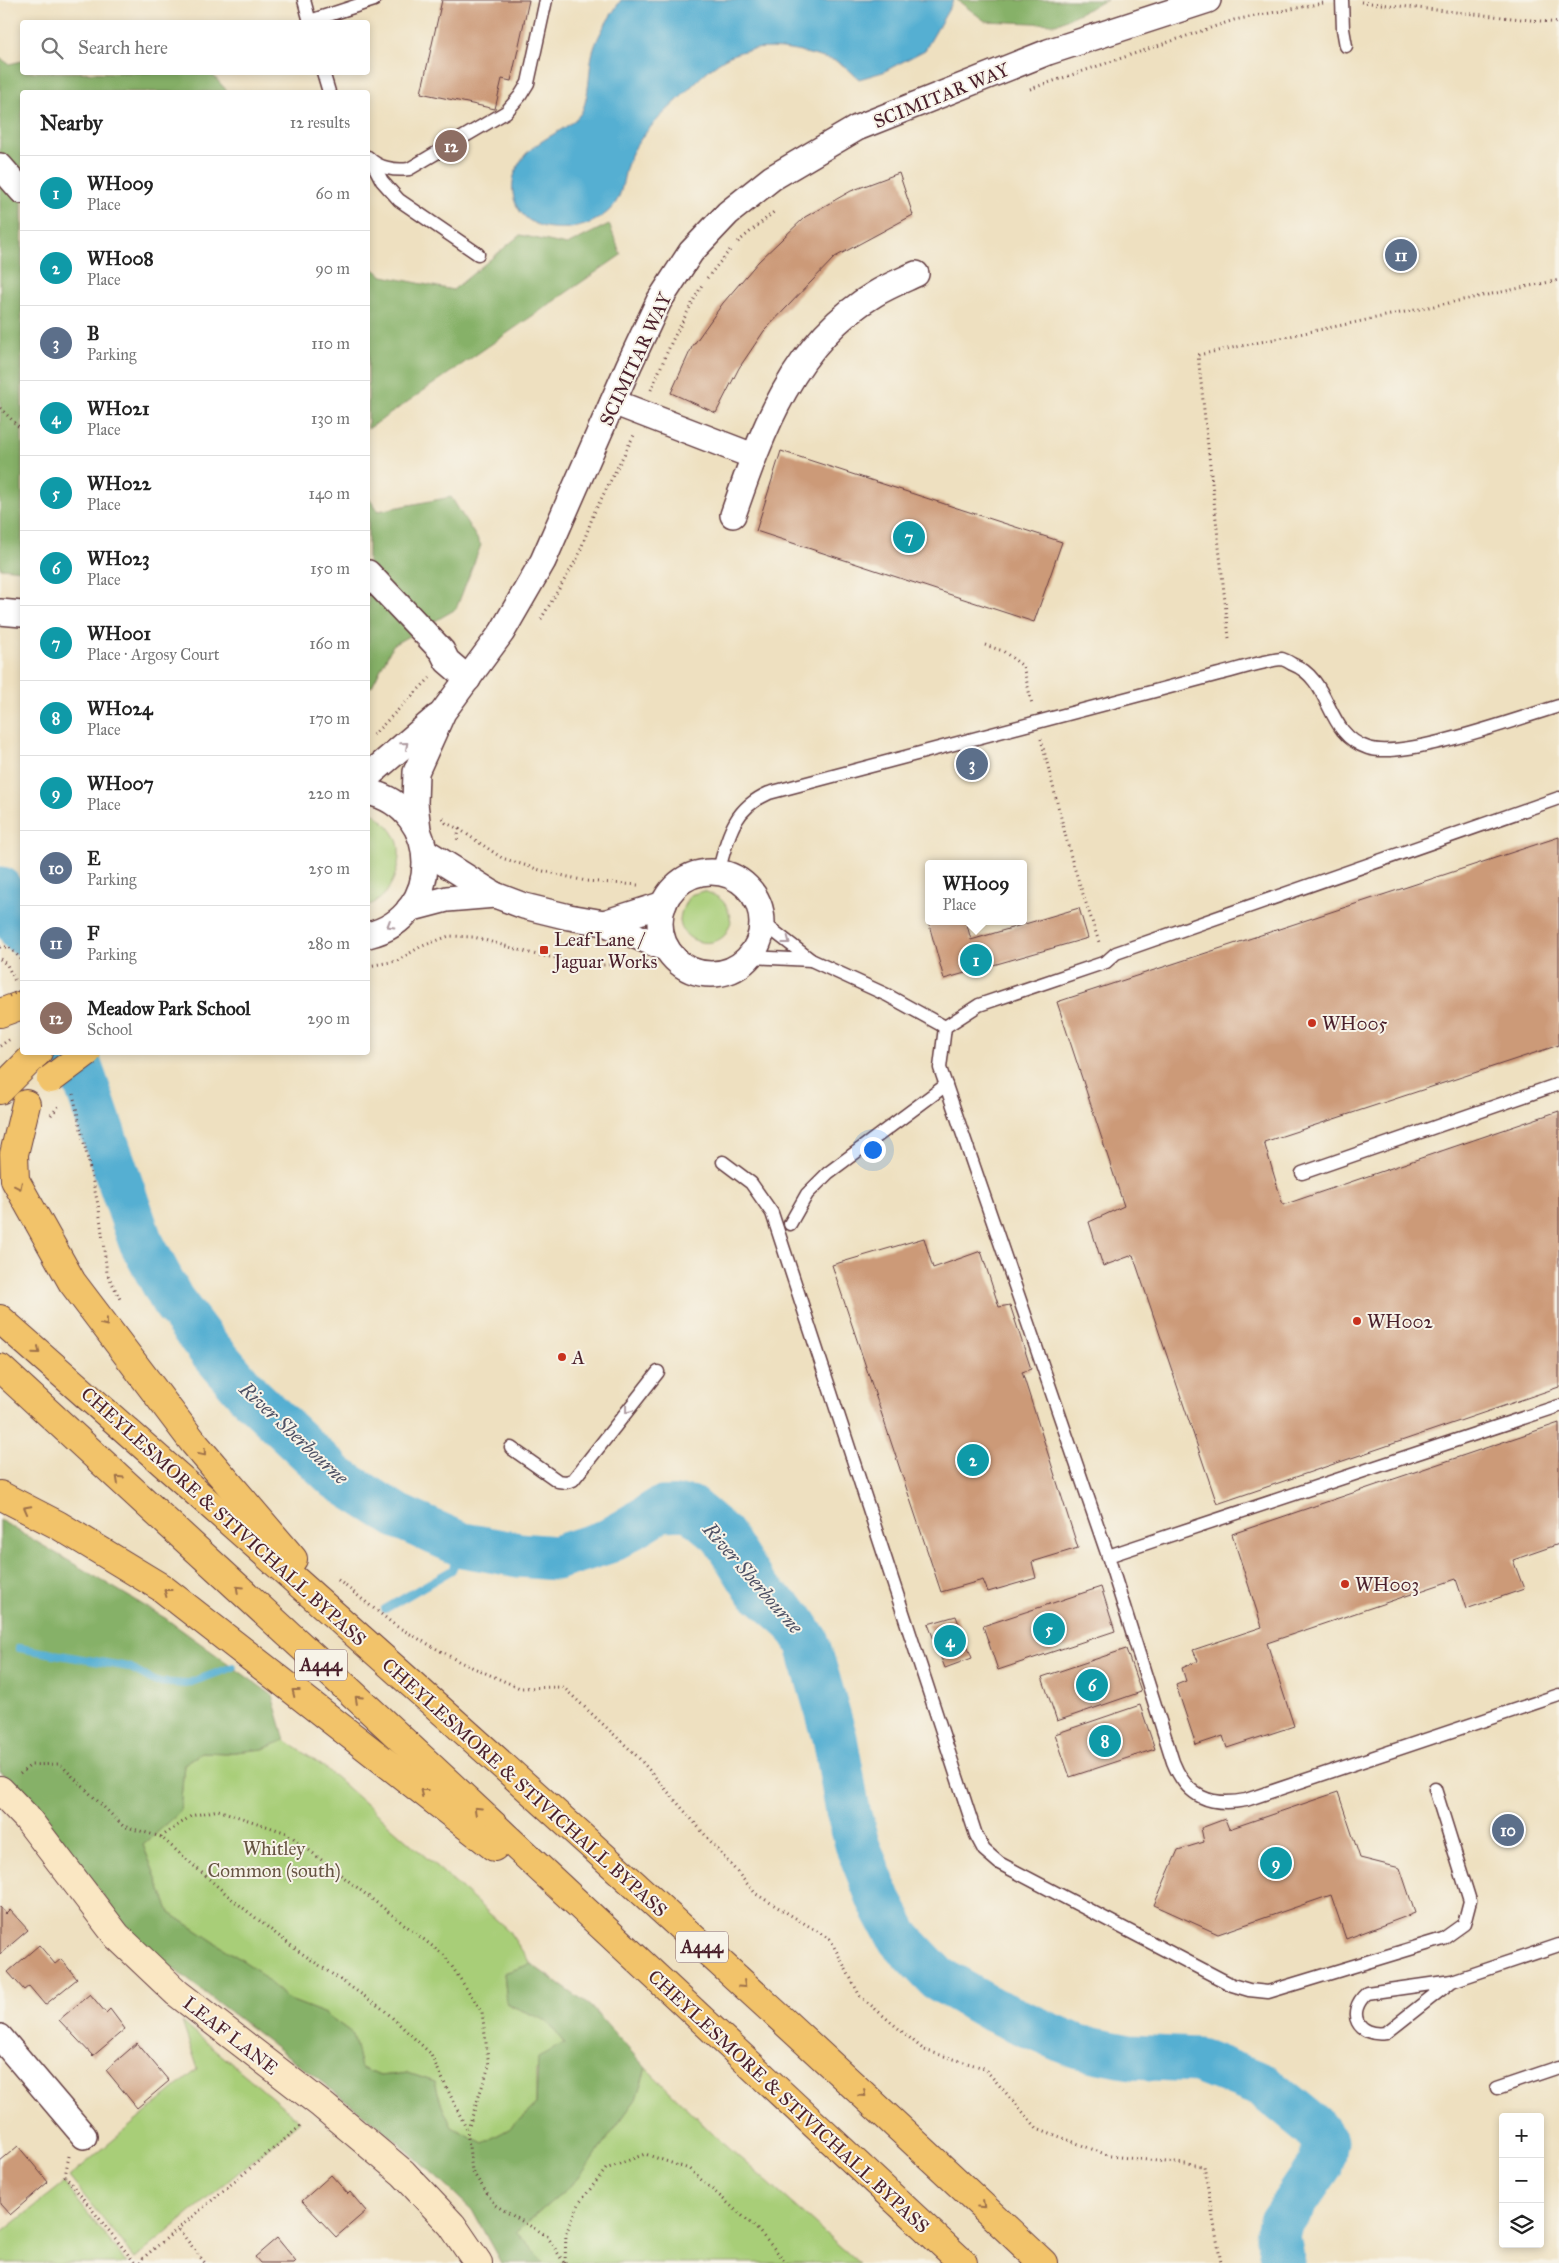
<!DOCTYPE html>
<html lang="en">
<head>
<meta charset="utf-8">
<style>
  :root { --surface:#fff; --page:#f6f6f6; --text:#222; --muted:#767676; --line:#e0e0e0; --accent:#1a73e8 }
  body { margin:0; font-family:"IM FELL Great Primer",serif; background:var(--page); color:var(--text) }
  .controls { position:absolute; right:15px; bottom:15px; display:grid; overflow:hidden; border-radius:5px; box-shadow:0 2px 8px #0003 }
  .controls button { width:45px; height:45px; display:grid; place-items:center; padding:0; border:0; border-bottom:1px solid var(--line); background:var(--surface); color:var(--text); font:25px sans-serif }
  .you { position:absolute; left:872px; top:1149px; width:18px; height:18px; margin:-12px; border:4px solid #fff; border-radius:50%; background:#1a73e8; box-shadow:0 0 0 8px #1a73e833 }
  .badge { display:grid; place-items:center; width:32px; height:32px; border-radius:50%; background:var(--accent); color:#fff; font-size:16px; font-weight:700 }
  .pin { position:absolute; translate:-50% -50%; border:2px solid #fff; box-shadow:0 1px 5px #0006 }
  .popup { position:absolute; left:925px; top:860px; width:102px; height:65px; box-sizing:border-box; display:grid; place-content:center; border-radius:5px; background:var(--surface); filter:drop-shadow(0 1px 4px #0005); font-size:16px; white-space:nowrap; color:var(--muted) }
  .popup b { font-size:19px; color:var(--text) }
  .popup::after { content:''; position:absolute; left:50%; top:100%; margin-left:-10px; border:10px solid transparent; border-top-color:var(--surface) }
  .list { margin:0; padding:0; list-style:none }
  h2 { display:flex; justify-content:space-between; align-items:center; height:65px; margin:0; padding:0 20px; font-size:21px }
  h2 small { font-size:16px; font-weight:400; color:var(--muted) }
  .list li { display:grid; grid-template-columns:32px 1fr auto; gap:15px; align-items:center; box-sizing:border-box; height:75px; padding:0 20px; border-top:1px solid var(--line) }
  .list b { display:block; font-size:19px; white-space:nowrap }
  .list p { margin:0; font-size:16px; white-space:nowrap; color:var(--muted) }
  .list em { font-size:16px; font-style:normal; color:var(--muted) }
  .icon { flex:none; width:28px; height:28px; fill:none; stroke:currentColor; stroke-width:2; stroke-linecap:round; stroke-linejoin:round }
  .map { position:relative; flex:none; width:1559px; height:2263px; overflow:hidden }
  .search { position:absolute; background:var(--surface); box-shadow:0 2px 8px #0003; left:20px; top:20px; width:350px; height:55px; display:flex; align-items:center; gap:12px; box-sizing:border-box; padding:0 18px; border-radius:5px; color:var(--muted); font-size:19px }
  .panel { position:absolute; background:var(--surface); box-shadow:0 2px 8px #0003; left:20px; top:90px; width:350px; height:965px; border-radius:5px }
  .map>svg:first-child { display:block }
  .green { fill:#a8ce78; stroke:#797652 }
  .forest { fill:#86b168; stroke:#68684a }
  .water { fill:#55afd2; stroke:#50677e }
  .lines { fill:none; stroke-linecap:round; stroke-linejoin:round }
  .stream { stroke:#55afd2; stroke-width:8 }
  .river { stroke:#55afd2; stroke-width:45 }
  .building { fill:#cc9a78 }
  .lane-casing { stroke:#633c41; stroke-width:15 }
  .street-casing { stroke:#633c41; stroke-width:28 }
  .secondary-casing { stroke:#633c41; stroke-width:30 }
  .highway-casing { stroke:#633c41; stroke-width:30 }
  .path { stroke:#633c41; stroke-width:3; stroke-dasharray:1 4; stroke-linecap:butt }
  .lane { stroke:#fff; stroke-width:12 }
  .street { stroke:#fff; stroke-width:25 }
  .secondary { stroke:#fae7c3; stroke-width:28 }
  .highway { stroke:#f2c36a; stroke-width:28 }
  .highway-bridge-casing { stroke:#633c41; stroke-width:30; stroke-linecap:butt }
  .path-bridge { stroke:#633c41; stroke-width:3; stroke-dasharray:1 4; stroke-linecap:butt }
  .highway-bridge { stroke:#f2c36a; stroke-width:28 }
  .oneway { stroke:#ae9aa0 }
  .oneway2 { stroke:#9e714a }
  .poi-dot { fill:#c8321e; stroke:#f7f3e8; stroke-width:2 }
  .labels { text-anchor:middle; stroke-width:4; stroke-linejoin:round; paint-order:stroke }
  .shield { fill:#f7f3e8; stroke:#7e5f64; stroke-width:1 }
  .shield-label { font-size:18px; font-weight:bold; fill:#4a1f2b }
  .street-label { font-size:19px; fill:#4a1f2b; stroke:#f7f3e8 }
  .poi-label { font-size:19px; fill:#4a1f2b; stroke:#f7f3e8; text-anchor:start }
  .park-label { font-size:19px; fill:#665442; stroke:#f7f3e8 }
  .water-label { font-size:20px; font-style:italic; fill:#4e5165; stroke:#f7f3e8 }
</style>
</head>
<body>
<div class="map">
<svg width="1559" height="2263" viewBox="0 0 1559 2263">
  <rect width="100%" height="100%" fill="#f7f3e8"/>
  <filter id="ink" filterUnits="userSpaceOnUse"><feTurbulence type="fractalNoise" baseFrequency=".02" numOctaves="2"/><feDisplacementMap in="SourceGraphic" scale="10" xChannelSelector="R" yChannelSelector="G"/><feConvolveMatrix kernelMatrix="1 2 1 2 8 2 1 2 1" color-interpolation-filters="sRGB"/></filter>
  <filter id="wash" filterUnits="userSpaceOnUse"><feTurbulence type="fractalNoise" baseFrequency=".0096" numOctaves="4" result="noise"/><feDisplacementMap in="SourceGraphic" scale="20" xChannelSelector="R" yChannelSelector="G"/><feGaussianBlur stdDeviation="1.12" result="paint"/><feColorMatrix in="noise" values="0 0 0 0 0 0 0 0 0 0 0 0 0 0 0 0 0 1.4 0 .05"/><feComposite in="paint" operator="in"/></filter>
  <g filter="url(#wash)">
    <rect width="100%" height="100%" fill="#eee0c0"/>
    <g class="green">
      <path d="M368 809C379 817 391 826 397 840 405 859 390 901 368 905Z"/>
      <path d="M704 891C723 898 727 902 731 922 729 926 727 933 724 936 710 949 682 942 680 921 680 912 685 903 690 895Z"/>
      <path d="M285 1740 324 1767 508 1930 531 1964 504 1973 507 2004 547 2021 564 2043 536 2070V2105L509 2129 483 2143 452 2128 442 2106 435 2082 408 2073 380 2076 361 2068 353 2034 326 2014 287 1999 254 1968 170 1913 143 1845 180 1812 184 1764 203 1752 226 1753 263 1749Z"/>
      <path d="M182 2022 300 2121 135 2259 69 2177 198 2069Z"/>
      <path d="M646 2068 714 2135 859 2263H544L516 2232 578 2179 636 2099Z"/>
      <path d="M64 2183 127 2263H0V2234Z"/>
    </g>
    <g class="forest">
      <path d="M957 0H1107L1056 24 985 21Z"/>
      <path d="M0 58 9 64 22 61V72L211 73 228 92H22V570L0 568Z"/>
      <path d="M609 224 621 255 368 429V265L383 276 453 290 520 235 567 245Z"/>
      <path d="M368 497 378 511 451 497 481 545 456 609 393 645 372 686 368 688Z"/>
      <path d="M0 1520 165 1618 272 1695 285 1740 263 1749 226 1753 203 1752 184 1764 180 1812 143 1845 170 1913 254 1968 287 1999 326 2014 353 2034 361 2068 380 2076 408 2073 435 2082 442 2106 452 2127 483 2143 509 2129 536 2105 538 2057 564 2043 547 2021 507 2004 504 1973 531 1964 590 2006 646 2068 636 2099 578 2179 516 2232 544 2263H501L472 2210 437 2177 382 2128 153 1953 124 1925 90 1877 24 1792 0 1772Z"/>
    </g>
    <path class="water" d="M621 0H954L925 50 883 72 859 79C853 74 848 68 841 64 836 60 827 59 820 57 789 48 754 42 724 59 707 69 693 85 679 99 662 115 643 132 632 153 618 181 629 202 596 220 582 228 568 229 552 228 513 225 501 184 525 155 540 137 575 128 583 109 589 93 589 76 591 61 594 39 609 18 621 0Z"/>
    <g class="lines">
      <g class="stream">
        <path d="M385 1609 452 1570 463 1545"/>
        <path d="M19 1648 129 1667 156 1682 186 1684 233 1667"/>
      </g>
      <g class="river">
        <path d="M0 889 22 932"/>
        <path d="M75 1052 140 1240 172 1300 206 1345 249 1395 337 1478 397 1516 463 1545 519 1555 556 1558 609 1541 661 1509 690 1508 722 1535 755 1587 793 1620 807 1642 835 1738 848 1811 857 1844 880 1902 900 1939 937 1978 991 2009 1078 2047 1130 2057 1198 2060 1264 2086 1313 2126 1325 2142 1321 2164 1282 2221 1278 2237 1283 2263"/>
      </g>
    </g>
    <g id="blocks">
      <g class="building">
        <path d="M442 0H529L511 81 502 79 495 109 421 93Z"/>
        <path d="M899 173 913 215 835 257 764 331 739 368 716 413 671 393 692 347 723 303 758 262 805 217 851 191Z"/>
        <path d="M781 451 1062 542 1034 622 756 531Z"/>
        <path d="M1559 837V1045L1264 1142 1283 1205 1559 1111V1387L1217 1504 1133 1255 1103 1266 1089 1222 1124 1206 1057 1002Z"/>
        <path d="M1079 908 1088 938 944 979 928 921H966L971 940Z"/>
        <path d="M924 1238 933 1268 981 1251 999 1307 1010 1305 1031 1369 1022 1372 1078 1548 1032 1562 1036 1578 988 1592 983 1580 941 1592 832 1265Z"/>
        <path d="M1559 1423V1544L1513 1560 1524 1589 1466 1609 1456 1579 1267 1643 1294 1726 1227 1748 1223 1736 1196 1745 1176 1685 1186 1681 1182 1668 1198 1661 1193 1650 1262 1627 1232 1534Z"/>
        <path d="M1101 1587 1115 1631 998 1670 983 1626Z"/>
        <path d="M956 1616 972 1658 945 1668 928 1624Z"/>
        <path d="M1126 1649 1141 1692 1057 1721 1042 1677Z"/>
        <path d="M1140 1705 1155 1749 1070 1777 1055 1734Z"/>
        <path d="M1338 1792 1360 1858 1400 1868 1415 1913 1346 1939 1331 1895 1218 1934 1154 1905 1178 1850 1204 1842 1201 1828 1225 1819 1229 1829Z"/>
        <path d="M0 1907 6 1914 10 1910 28 1930 0 1954Z"/>
        <path d="M39 1945 55 1964 61 1959 77 1979 45 2005 29 1986 24 1990 8 1972Z"/>
        <path d="M90 1994 106 2013 110 2009 125 2029 93 2056 59 2020Z"/>
        <path d="M137 2043 169 2081 137 2108 106 2070Z"/>
        <path d="M18 2146 48 2182 10 2215 0 2204V2161Z"/>
        <path d="M331 2175 348 2194 350 2192 366 2211 336 2237 302 2201Z"/>
        <path d="M277 2238 296 2261 294 2263H260L255 2257Z"/>
      </g>
    </g>
  </g>
  <g filter="url(#ink)">
    <use href="#blocks" fill-opacity="0" stroke="#633c41" stroke-width="1"/>
    <g class="lines">
      <g class="lane-casing">
        <g id="lane">
          <path d="M304 0 310 22"/>
          <path d="M1342 0 1343 29 1346 46"/>
          <path d="M310 21 374 0"/>
          <path d="M323 72 329 92"/>
          <path d="M368 157C378 168 395 171 409 169L506 112 520 96 528 83 546 0"/>
          <path d="M372 162 382 181 399 200 478 254"/>
          <path d="M718 873C728 837 732 809 769 793L1219 674C1232 671 1271 659 1282 659 1285 660 1289 662 1292 664 1333 680 1324 734 1368 748 1404 760 1519 718 1559 706"/>
          <path d="M762 922 811 960 887 995 945 1027"/>
          <path d="M749 957 811 960"/>
          <path d="M945 1027 940 1068 1108 1556 1173 1762C1187 1797 1210 1807 1246 1800L1559 1695"/>
          <path d="M945 1027 979 1005 1106 962 1116 953 1559 798"/>
          <path d="M723 1162 751 1183 772 1213 976 1835 984 1850 999 1863 1232 1985 1249 1990 1268 1992 1443 1939 1464 1924 1470 1901 1435 1789"/>
          <path d="M1302 1173 1559 1084"/>
          <path d="M790 1224 807 1194 828 1173 946 1085"/>
          <path d="M511 1448 558 1481 566 1482 573 1480 658 1372"/>
          <path d="M1108 1556 1559 1406"/>
          <path d="M1452 1981 1386 2033C1358 2037 1345 2013 1367 1993L1452 1981 1559 1945"/>
          <path d="M1497 2088 1559 2067"/>
        </g>
      </g>
      <g class="street-casing">
        <g id="street">
          <path d="M0 166 22 191"/>
          <path d="M613 402 753 456"/>
          <path d="M733 515C762 431 794 342 875 294 888 286 903 280 916 274"/>
          <path d="M368 573 442 651 447 661 468 679"/>
          <path d="M0 612 22 614"/>
          <path d="M368 776 437 717"/>
          <path d="M368 792C444 809 444 917 368 935"/>
          <path d="M418 830 415 803 416 772 443 712 502 632 543 561 629 365 659 301 691 252 728 213 772 178 857 128 1048 52 1208 0"/>
          <path d="M425 851 495 895 524 906 569 917 604 923 667 949"/>
          <circle cx="711" cy="923" r="51"/>
          <path d="M409 909 447 899 495 895"/>
          <path d="M604 923 664 904"/>
          <path d="M0 2037 84 2136"/>
        </g>
      </g>
      <g class="secondary-casing">
        <path id="secondary" d="M0 1790 26 1817 117 1936 177 1993 322 2105 403 2173 452 2225 478 2263"/>
      </g>
      <g class="highway-casing">
        <g id="highway">
          <path d="M0 1013 22 1005"/>
          <path d="M0 1090 38 1052"/>
          <path d="M26 1104 14 1154 15 1180 72 1282 194 1443 293 1559"/>
          <path d="M0 1319C352 1629 703 1941 1043 2263"/>
          <path d="M0 1368 324 1667 963 2263"/>
          <path d="M0 1495 58 1525 162 1588 494 1847"/>
        </g>
      </g>
      <g class="path">
        <path d="M1361 2 1559 23"/>
        <path d="M1030 89 1234 20 1323 3"/>
        <path d="M738 242 775 211"/>
        <path d="M707 278 730 250"/>
        <path d="M651 390 672 341 703 283"/>
        <path d="M0 408 22 430"/>
        <path d="M541 619 578 557 594 513 634 435"/>
        <path d="M1229 638 1198 355 1559 280"/>
        <path d="M985 645 1003 651 1023 666 1032 704"/>
        <path d="M373 735 430 678"/>
        <path d="M1041 739 1072 861 1099 942"/>
        <path d="M443 818 446 823 459 829 457 842"/>
        <path d="M459 829 502 858 543 871 586 881 638 885"/>
        <path d="M0 947H9L22 960"/>
        <path d="M0 959 7 965 15 981"/>
        <path d="M368 966 397 961 420 947 449 936 474 937 537 955 603 965 632 963"/>
        <path d="M0 1046 10 1039"/>
        <path d="M73 1094 99 1209 107 1273 120 1299"/>
        <path d="M51 1115 59 1106"/>
        <path d="M338 1580 396 1626 460 1662 520 1688 563 1687 637 1756 756 1894 830 1939 860 1996 924 2050 984 2068 1037 2128 1110 2156 1204 2166 1221 2263"/>
        <path d="M20 1774 31 1765 60 1764 123 1826 161 1837 233 1900 294 1948 383 2009 430 2053 467 2130 472 2171 495 2205 547 2236 564 2263"/>
        <path d="M161 1837 191 1816 218 1810 287 1833 445 1956 482 2012 489 2066 468 2129"/>
        <path d="M69 2156 65 2176 135 2263"/>
        <path d="M179 2230 205 2263"/>
        <path d="M140 2263 143 2258 303 2124"/>
        <path d="M565 2263 566 2233 580 2202 606 2169 645 2154 689 2169 755 2227 787 2263"/>
      </g>
      <use href="#lane" class="lane"/>
      <use href="#street" class="street"/>
      <use href="#secondary" class="secondary"/>
      <use href="#highway" class="highway"/>
      <g class="highway-bridge-casing">
        <path id="highway-bridge" d="M51 1079 87 1052"/>
      </g>
      <path class="path-bridge" d="M9 996 22 990"/>
      <use href="#highway-bridge" class="highway-bridge"/>
    </g>
    <defs><path id="oneway-chevron" d="M-2-3.5L2.5 0L-2 3.5" fill="none" stroke-width="1.6" stroke-linecap="round" stroke-linejoin="round" transform="scale(1.25)"/></defs>
    <g class="oneway">
      <use href="#oneway-chevron" transform="translate(405 745) rotate(-41)"/>
      <use href="#oneway-chevron" transform="translate(390 925) rotate(149)"/>
      <use href="#oneway-chevron" transform="translate(787 941) rotate(37)"/>
      <use href="#oneway-chevron" transform="translate(628 1410) rotate(128)"/>
    </g>
    <g class="oneway2">
      <use href="#oneway-chevron" transform="translate(19 1186) rotate(64)"/>
      <use href="#oneway-chevron" transform="translate(105 1323) rotate(52)"/>
      <use href="#oneway-chevron" transform="translate(37 1351) rotate(41)"/>
      <use href="#oneway-chevron" transform="translate(203 1453) rotate(50)"/>
      <use href="#oneway-chevron" transform="translate(119 1479) rotate(-137)"/>
      <use href="#oneway-chevron" transform="translate(27 1509) rotate(-152)"/>
      <use href="#oneway-chevron" transform="translate(239 1589) rotate(-137)"/>
      <use href="#oneway-chevron" transform="translate(167 1592) rotate(-143)"/>
      <use href="#oneway-chevron" transform="translate(295 1692) rotate(-142)"/>
      <use href="#oneway-chevron" transform="translate(358 1699) rotate(-137)"/>
      <use href="#oneway-chevron" transform="translate(423 1792) rotate(-142)"/>
      <use href="#oneway-chevron" transform="translate(477 1810) rotate(-137)"/>
      <use href="#oneway-chevron" transform="translate(743 1985) rotate(42)"/>
      <use href="#oneway-chevron" transform="translate(863 2094) rotate(42)"/>
      <use href="#oneway-chevron" transform="translate(982 2205) rotate(43)"/>
    </g>
  </g>
  <g class="poi-dot">
    <rect x="539" y="945" width="10" height="10" rx="2.5"/>
    <circle cx="1312" cy="1023" r="5"/>
    <circle cx="1357" cy="1321" r="5"/>
    <circle cx="562" cy="1357" r="5"/>
    <circle cx="1345" cy="1584" r="5"/>
  </g>
  <g class="labels">
    <g class="shield">
      <rect x="295" y="1649.5" width="52" height="31" rx="4"/>
      <rect x="676" y="1931.5" width="52" height="31" rx="4"/>
    </g>
    <g class="shield-label">
      <text x="321" y="1671">A444</text>
      <text x="702" y="1953">A444</text>
    </g>
    <g class="street-label">
      <text transform="translate(941 95) rotate(-22)" y="7">SCIMITAR WAY</text>
      <text transform="translate(635 359) rotate(-65)" y="7">SCIMITAR WAY</text>
      <text transform="translate(224 1516) rotate(42)" y="7">CHEYLESMORE &amp; STIVICHALL BYPASS</text>
      <text transform="translate(525 1787) rotate(42)" y="7">CHEYLESMORE &amp; STIVICHALL BYPASS</text>
      <text transform="translate(231 2035) rotate(38)" y="7">LEAF LANE</text>
      <text transform="translate(789 2101) rotate(43)" y="7">CHEYLESMORE &amp; STIVICHALL BYPASS</text>
    </g>
    <g class="poi-label">
      <text x="554" y="946">Leaf Lane /<tspan x="554" dy="22">Jaguar Works</tspan></text>
      <text x="1322" y="1030">WH005</text>
      <text x="1367" y="1328">WH002</text>
      <text x="572" y="1364">A</text>
      <text x="1355" y="1591">WH003</text>
    </g>
    <g class="park-label">
      <text x="274" y="1855">Whitley<tspan x="274" dy="22">Common (south)</tspan></text>
    </g>
    <g class="water-label">
      <text transform="translate(294 1433) rotate(43)" y="7">River Sherbourne</text>
      <text transform="translate(753 1578) rotate(49)" y="7">River Sherbourne</text>
    </g>
  </g>
</svg>
<div class="controls">
<button>+</button>
<button>−</button>
<button><svg class="icon" aria-label="layers" viewBox="0 0 24 24"><path d="M12 4l9 5-9 5-9-5zM3 14l9 5 9-5"/></svg></button>
</div>
<div class="you"></div>
<div class="pin badge" style="left:976px;top:960px;background:#0f9aa8">1</div>
<div class="popup"><b>WH009</b>Place</div>
<div class="pin badge" style="left:973px;top:1460px;background:#0f9aa8">2</div>
<div class="pin badge" style="left:972px;top:764px;background:#5c6f8a">3</div>
<div class="pin badge" style="left:950px;top:1641px;background:#0f9aa8">4</div>
<div class="pin badge" style="left:1049px;top:1629px;background:#0f9aa8">5</div>
<div class="pin badge" style="left:1092px;top:1685px;background:#0f9aa8">6</div>
<div class="pin badge" style="left:909px;top:537px;background:#0f9aa8">7</div>
<div class="pin badge" style="left:1105px;top:1741px;background:#0f9aa8">8</div>
<div class="pin badge" style="left:1276px;top:1863px;background:#0f9aa8">9</div>
<div class="pin badge" style="left:1508px;top:1830px;background:#5c6f8a">10</div>
<div class="pin badge" style="left:1401px;top:255px;background:#5c6f8a">11</div>
<div class="pin badge" style="left:451px;top:146px;background:#8d6e63">12</div>
<div class="search"><svg class="icon" aria-label="search" viewBox="0 0 24 24"><circle cx="10" cy="10" r="6"/><path d="M15 15l6 6"/></svg>Search here</div>
<section class="panel">
<h2>Nearby<small>12 results</small></h2>
<ul class="list">
<li><span class="badge" style="background:#0f9aa8">1</span><div><b>WH009</b><p>Place</p></div><em>60 m</em></li>
<li><span class="badge" style="background:#0f9aa8">2</span><div><b>WH008</b><p>Place</p></div><em>90 m</em></li>
<li><span class="badge" style="background:#5c6f8a">3</span><div><b>B</b><p>Parking</p></div><em>110 m</em></li>
<li><span class="badge" style="background:#0f9aa8">4</span><div><b>WH021</b><p>Place</p></div><em>130 m</em></li>
<li><span class="badge" style="background:#0f9aa8">5</span><div><b>WH022</b><p>Place</p></div><em>140 m</em></li>
<li><span class="badge" style="background:#0f9aa8">6</span><div><b>WH023</b><p>Place</p></div><em>150 m</em></li>
<li><span class="badge" style="background:#0f9aa8">7</span><div><b>WH001</b><p>Place · Argosy Court</p></div><em>160 m</em></li>
<li><span class="badge" style="background:#0f9aa8">8</span><div><b>WH024</b><p>Place</p></div><em>170 m</em></li>
<li><span class="badge" style="background:#0f9aa8">9</span><div><b>WH007</b><p>Place</p></div><em>220 m</em></li>
<li><span class="badge" style="background:#5c6f8a">10</span><div><b>E</b><p>Parking</p></div><em>250 m</em></li>
<li><span class="badge" style="background:#5c6f8a">11</span><div><b>F</b><p>Parking</p></div><em>280 m</em></li>
<li><span class="badge" style="background:#8d6e63">12</span><div><b>Meadow Park School</b><p>School</p></div><em>290 m</em></li>
</ul>
</section>
</div>
</body>
</html>
